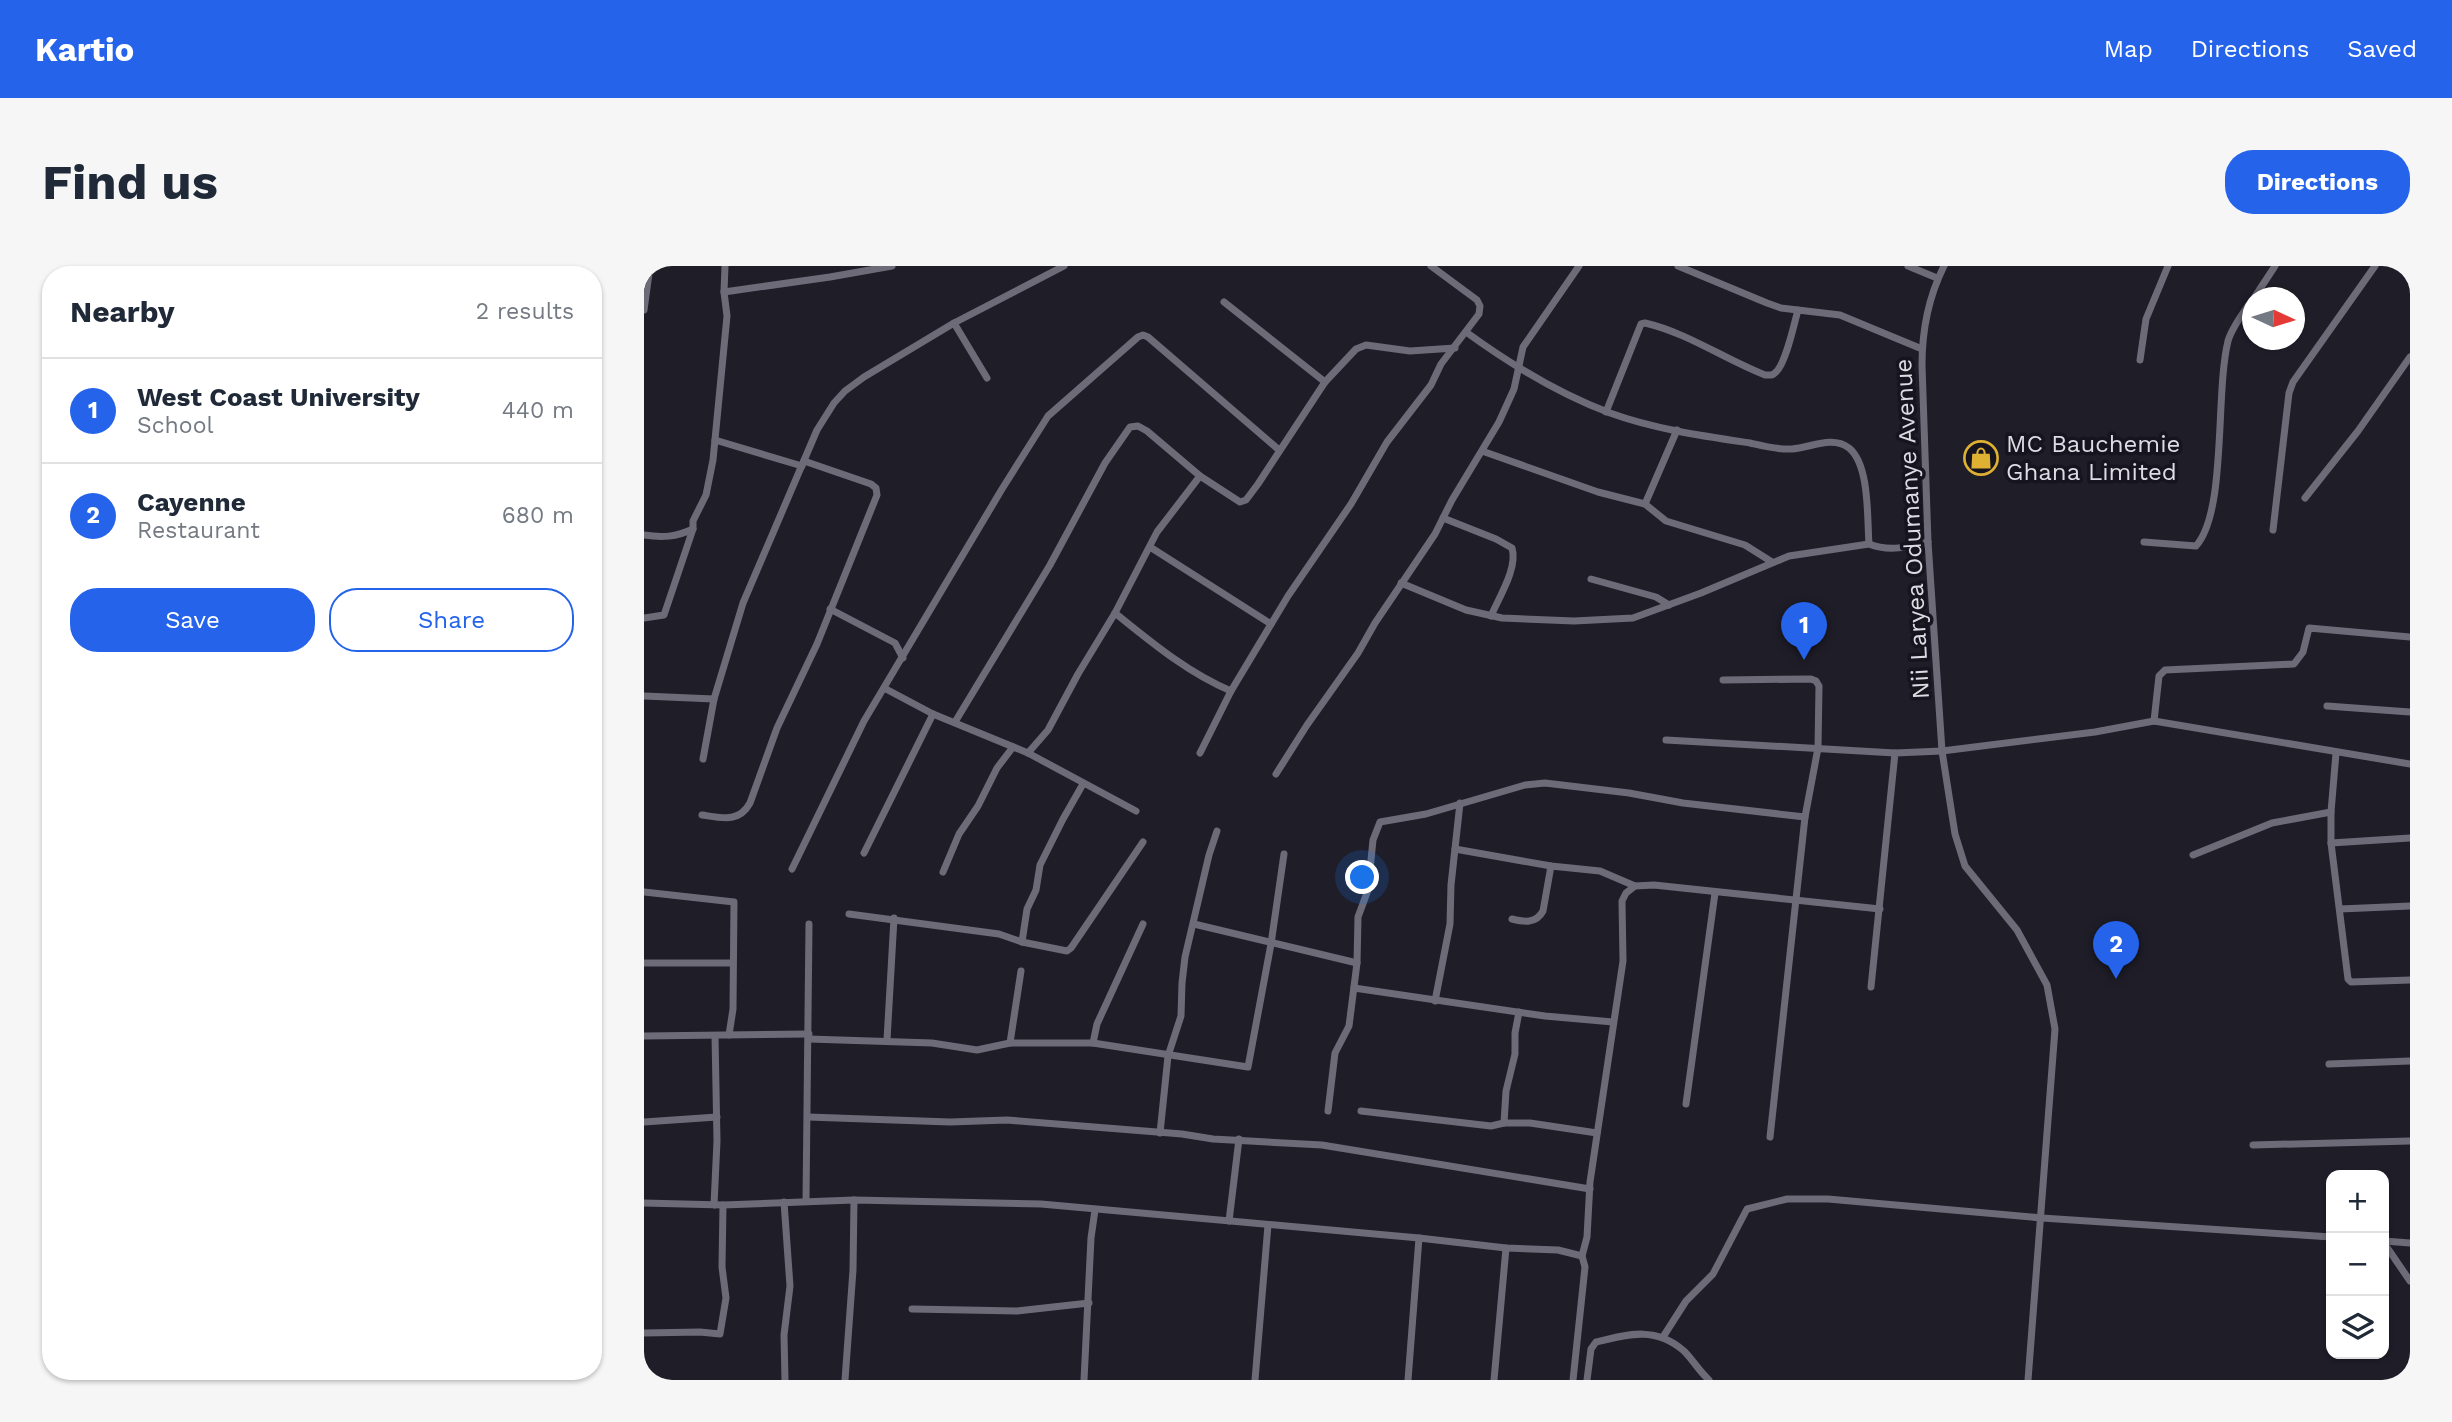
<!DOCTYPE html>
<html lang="en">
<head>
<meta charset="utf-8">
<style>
  :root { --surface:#fff; --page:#f6f6f7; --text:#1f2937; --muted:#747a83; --line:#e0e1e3; --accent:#2563eb }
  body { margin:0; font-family:"Work Sans",sans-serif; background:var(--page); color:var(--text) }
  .controls { position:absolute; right:21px; bottom:21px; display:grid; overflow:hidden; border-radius:14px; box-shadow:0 2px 5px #0004 }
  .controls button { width:63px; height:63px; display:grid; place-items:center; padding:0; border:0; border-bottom:2px solid var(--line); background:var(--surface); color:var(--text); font:35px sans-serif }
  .compass { position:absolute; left:1598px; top:21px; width:63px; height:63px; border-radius:50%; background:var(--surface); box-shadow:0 2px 5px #0004; rotate:94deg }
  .you { position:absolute; left:719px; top:612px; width:24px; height:24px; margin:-18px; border:5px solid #fff; border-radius:50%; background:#1a73e8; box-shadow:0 0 0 10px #1a73e833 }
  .badge { display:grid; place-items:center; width:46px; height:46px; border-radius:50%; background:var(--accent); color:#fff; font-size:23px; font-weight:700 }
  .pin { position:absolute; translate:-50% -58px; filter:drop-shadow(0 2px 4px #0008) }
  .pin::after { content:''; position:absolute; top:37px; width:24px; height:21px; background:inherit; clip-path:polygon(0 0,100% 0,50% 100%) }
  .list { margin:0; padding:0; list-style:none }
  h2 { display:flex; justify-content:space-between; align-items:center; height:91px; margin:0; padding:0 28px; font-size:30px }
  h2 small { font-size:23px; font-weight:400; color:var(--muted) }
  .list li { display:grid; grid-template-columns:46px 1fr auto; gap:21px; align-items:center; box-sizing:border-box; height:105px; padding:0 28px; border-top:2px solid var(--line) }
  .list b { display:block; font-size:26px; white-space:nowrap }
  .list p { margin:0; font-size:23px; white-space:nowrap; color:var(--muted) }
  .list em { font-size:23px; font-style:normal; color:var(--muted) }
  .actions { display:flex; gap:14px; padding:21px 28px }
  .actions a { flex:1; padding:16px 0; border:2px solid var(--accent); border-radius:28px; text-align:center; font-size:24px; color:var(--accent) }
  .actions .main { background:var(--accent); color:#fff }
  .icon { flex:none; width:38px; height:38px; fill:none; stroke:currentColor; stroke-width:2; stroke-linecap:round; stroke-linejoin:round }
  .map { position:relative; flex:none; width:1766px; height:1114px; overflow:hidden; border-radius:28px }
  header { display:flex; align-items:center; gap:42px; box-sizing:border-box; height:98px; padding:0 35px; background:var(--accent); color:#fff }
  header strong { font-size:33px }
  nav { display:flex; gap:38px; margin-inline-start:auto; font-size:24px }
  .intro { display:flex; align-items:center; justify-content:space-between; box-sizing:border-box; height:168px; padding:0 42px }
  h1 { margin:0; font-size:49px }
  .button { padding:18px 32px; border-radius:28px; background:var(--accent); color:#fff; font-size:24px; font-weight:700 }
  main { display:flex; gap:42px; padding:0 42px }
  aside { flex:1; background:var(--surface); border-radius:28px; box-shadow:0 2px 5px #0004 }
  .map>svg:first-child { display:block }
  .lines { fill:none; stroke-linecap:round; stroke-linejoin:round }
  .minor { stroke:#6d6b78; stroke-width:7 }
  .labels { text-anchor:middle; stroke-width:7; stroke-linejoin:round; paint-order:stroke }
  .poi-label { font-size:24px; fill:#dddce3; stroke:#16141e; text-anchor:start }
  .street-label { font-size:24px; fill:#dddce3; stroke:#16141e }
</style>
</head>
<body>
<header>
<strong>Kartio</strong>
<nav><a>Map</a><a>Directions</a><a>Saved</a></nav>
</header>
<div class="intro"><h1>Find us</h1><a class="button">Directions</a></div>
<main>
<aside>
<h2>Nearby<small>2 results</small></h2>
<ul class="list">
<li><span class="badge">1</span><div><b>West Coast University</b><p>School</p></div><em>440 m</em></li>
<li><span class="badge">2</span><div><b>Cayenne</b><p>Restaurant</p></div><em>680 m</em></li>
</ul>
<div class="actions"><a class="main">Save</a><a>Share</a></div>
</aside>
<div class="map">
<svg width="1766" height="1114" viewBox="0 0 1766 1114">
  <rect width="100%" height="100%" fill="#1f1d28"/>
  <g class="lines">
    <g class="minor">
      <path d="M1034 0 1123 37 1137 42 1196 49 1278 83"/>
      <path d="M1264 0 1293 12"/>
      <path d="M1300 0C1285 30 1278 65 1278 99L1284 276 1298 485 1311 568 1321 600 1373 664 1403 719 1411 763 1384 1114"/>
      <path d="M80 26 186 11 248 0"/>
      <path d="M1610 32 1631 0"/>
      <path d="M580 36 681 116"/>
      <path d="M0 44 6 0"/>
      <path d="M310 57 343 112"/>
      <path d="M1496 94 1502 53 1524 0"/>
      <path d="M962 146 997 58 1001 57C1044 67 1080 93 1121 109 1127 109 1128 110 1132 106 1142 97 1150 58 1154 44"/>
      <path d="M71 174 158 200"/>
      <path d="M838 185 954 226 1001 238 1022 255 1101 279 1128 296"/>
      <path d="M1661 232 1714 165 1766 91"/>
      <path d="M1001 238 1033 164"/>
      <path d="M799 252 852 273 868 282C874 302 855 331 847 350"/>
      <path d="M1629 264 1645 127 1649 116 1731 0"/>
      <path d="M0 269C18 272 32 271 49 263"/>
      <path d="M1500 276 1552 280C1583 245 1571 128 1584 75 1588 61 1600 46 1608 34"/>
      <path d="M1225 278C1245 286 1265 281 1284 276"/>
      <path d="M506 281 627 358"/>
      <path d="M947 313 1012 331 1025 339"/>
      <path d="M757 317 822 344 858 352 930 355 989 352 1057 327 1145 290 1225 278C1223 253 1226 199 1205 182 1188 169 1166 182 1148 183 1134 184 1119 180 1106 177 1059 170 1010 163 966 147 915 128 866 98 822 66"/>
      <path d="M186 343 251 377 259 392"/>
      <path d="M471 347C507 376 544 407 587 425"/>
      <path d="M0 352 20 349 49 263V255L62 229 69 194 83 50 80 26 81 0"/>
      <path d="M1079 414 1167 413 1172 415 1175 420 1174 482 1161 551 1126 871"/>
      <path d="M240 422 289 448 384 487 492 545"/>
      <path d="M0 430 70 433"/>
      <path d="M1683 440 1766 446"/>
      <path d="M1510 455 1515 410 1521 404 1650 398 1659 386 1665 362 1766 371"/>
      <path d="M311 456 406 299 461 197 486 161 494 160 503 165 556 210 596 236 602 234 614 218 681 116 712 83 722 79 766 85 811 82"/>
      <path d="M1022 474 1251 487"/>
      <path d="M384 487 404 464 434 408 471 347 513 266 556 210"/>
      <path d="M556 487 587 425 644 330 707 238 743 176 787 119 797 98 835 48 836 40 833 34 787 0"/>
      <path d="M1692 487 1687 546V577L1704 713 1707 716 1766 714"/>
      <path d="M59 493 70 433 99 337 173 164 190 137 201 125 220 111 310 57 420 0"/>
      <path d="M632 508 663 459 714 387 731 357 791 268 808 234 855 156 870 123 879 81 935 0"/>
      <path d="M58 549C78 552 95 557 106 537L133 462 173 378 233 229 232 222 227 218 160 195"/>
      <path d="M1687 577 1766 572"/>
      <path d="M811 583 907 600 956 605 991 620 1010 619 1236 643"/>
      <path d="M220 587 289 448"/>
      <path d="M1549 589 1628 557 1687 546"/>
      <path d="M148 603 220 455 358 223 404 150 494 71 499 69 504 71 635 184"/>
      <path d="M299 606 315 568 334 540 353 502 369 481"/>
      <path d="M0 626 90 636 89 743 85 769"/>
      <path d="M1696 643 1766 640"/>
      <path d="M205 648 355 668 378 676 423 685 427 682 499 576"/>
      <path d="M868 653C880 656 892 658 899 645L907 600"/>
      <path d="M550 658 713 697"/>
      <path d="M378 676 383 643 392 624 396 599 419 553 439 518"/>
      <path d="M0 697H88"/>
      <path d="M1227 721 1251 487 1298 485 1451 466 1510 455 1766 498"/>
      <path d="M710 722 901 750 969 756"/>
      <path d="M791 735 806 658 807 619 816 537"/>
      <path d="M0 770 165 768"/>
      <path d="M165 773 288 777 333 784 366 777H449L604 801 627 678 640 588"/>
      <path d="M243 774 250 652"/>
      <path d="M366 777 377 705"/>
      <path d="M449 777 453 758 499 658"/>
      <path d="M1685 798 1766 795"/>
      <path d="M1042 838 1071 627"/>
      <path d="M684 845 691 787 705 760 713 697 714 651 724 624 729 574 736 556 782 548 881 519 901 517 985 527 1039 537 1161 551"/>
      <path d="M717 845 847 860 860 857H886L953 867"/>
      <path d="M164 851 306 856 363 854 538 868 569 873 678 879 946 923"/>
      <path d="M0 856 73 851"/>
      <path d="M860 857 862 825 871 788V767L875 746"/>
      <path d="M516 867 524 790 537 750 538 717 541 691 565 589 573 565"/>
      <path d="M1609 879 1766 875"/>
      <path d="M162 935 165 658"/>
      <path d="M140 936 146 1020 140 1069 141 1114"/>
      <path d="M0 937 79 939 210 934 397 938 775 972 862 982 914 984 938 990"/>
      <path d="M70 939 73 875 71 770"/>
      <path d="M585 955 595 873"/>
      <path d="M1740 975 1766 977"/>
      <path d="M1740 977 1766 1015"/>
      <path d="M268 1043 373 1045 445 1037"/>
      <path d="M0 1067 56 1066 76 1068 82 1032 78 1001 79 939"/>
      <path d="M1019 1071 1042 1035 1069 1008 1103 943 1143 933H1184L1398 952 1687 971"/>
      <path d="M201 1114 209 1004 210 934"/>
      <path d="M440 1114 447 972 451 944"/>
      <path d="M611 1114 624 959"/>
      <path d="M764 1114 775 972"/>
      <path d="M850 1114 862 982"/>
      <path d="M929 1114 941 1001 938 990 943 971 946 916 979 695 978 635 982 627 991 620"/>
      <path d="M943 1114 947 1083 952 1076C984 1068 1012 1060 1040 1085 1049 1094 1055 1105 1065 1114"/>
    </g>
  </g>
  <defs>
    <g id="shop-ring" transform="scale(1.75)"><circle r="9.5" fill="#16141e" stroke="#deb133" stroke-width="1.5"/><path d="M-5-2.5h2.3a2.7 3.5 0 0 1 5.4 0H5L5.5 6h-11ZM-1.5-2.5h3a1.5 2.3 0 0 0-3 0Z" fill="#deb133"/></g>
  </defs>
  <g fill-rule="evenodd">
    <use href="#shop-ring" x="1337" y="192"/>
  </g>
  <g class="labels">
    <g class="poi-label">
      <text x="1362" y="186">MC Bauchemie<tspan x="1362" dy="28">Ghana Limited</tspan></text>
    </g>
    <g class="street-label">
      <text transform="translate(1268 263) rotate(-93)" y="8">Nii Laryea Odumanye Avenue</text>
    </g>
  </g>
</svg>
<div class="controls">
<button>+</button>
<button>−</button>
<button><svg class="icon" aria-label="layers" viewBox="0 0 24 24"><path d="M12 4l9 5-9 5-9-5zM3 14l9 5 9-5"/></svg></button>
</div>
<svg class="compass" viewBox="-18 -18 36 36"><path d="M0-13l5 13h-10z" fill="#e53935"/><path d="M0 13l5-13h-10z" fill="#747a83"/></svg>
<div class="you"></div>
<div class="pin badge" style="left:1160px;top:394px">1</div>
<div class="pin badge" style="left:1472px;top:713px">2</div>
</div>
</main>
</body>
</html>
